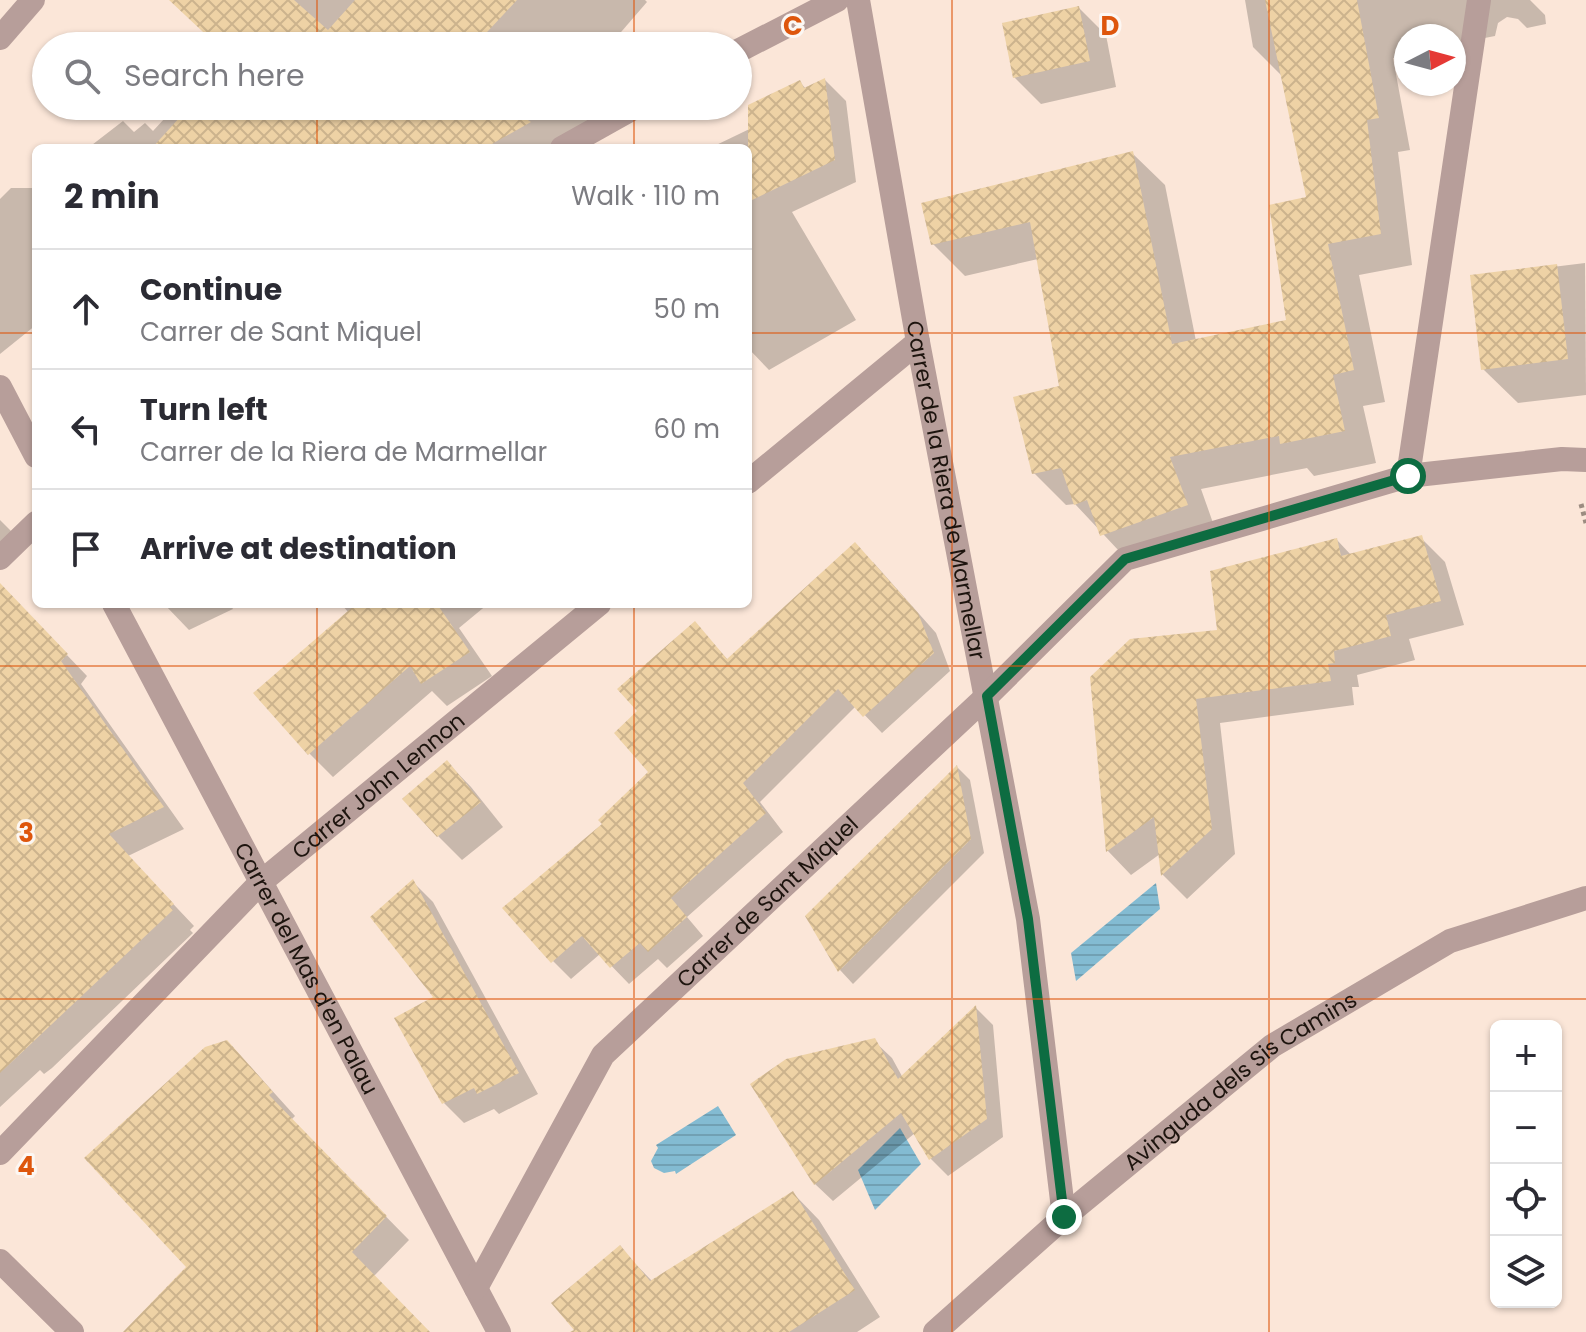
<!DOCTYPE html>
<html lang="en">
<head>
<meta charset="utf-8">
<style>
  :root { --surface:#fff; --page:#f2f2f3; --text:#2b2b33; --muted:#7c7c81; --line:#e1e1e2 }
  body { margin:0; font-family:Poppins,sans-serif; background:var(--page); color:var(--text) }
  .controls { position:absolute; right:24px; bottom:24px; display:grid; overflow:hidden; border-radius:12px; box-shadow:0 2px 6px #0004 }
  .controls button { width:72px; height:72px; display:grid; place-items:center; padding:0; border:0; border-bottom:2px solid var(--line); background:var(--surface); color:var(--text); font:40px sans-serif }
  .compass { position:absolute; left:1394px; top:24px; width:72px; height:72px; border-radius:50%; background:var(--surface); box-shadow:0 2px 6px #0004; rotate:84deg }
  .stop { position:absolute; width:24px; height:24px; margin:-18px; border:6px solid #0d6c41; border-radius:50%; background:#fff }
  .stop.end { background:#0d6c41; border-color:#fff; box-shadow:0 2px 8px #0008 }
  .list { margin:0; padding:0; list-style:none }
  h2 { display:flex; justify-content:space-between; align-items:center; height:104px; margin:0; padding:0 32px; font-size:34px }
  h2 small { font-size:26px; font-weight:400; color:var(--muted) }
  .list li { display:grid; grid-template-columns:52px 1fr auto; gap:24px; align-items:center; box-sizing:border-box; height:120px; padding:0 32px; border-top:2px solid var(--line) }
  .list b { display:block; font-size:30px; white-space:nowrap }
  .list p { margin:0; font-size:26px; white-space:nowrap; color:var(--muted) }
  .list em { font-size:26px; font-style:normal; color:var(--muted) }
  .icon { flex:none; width:44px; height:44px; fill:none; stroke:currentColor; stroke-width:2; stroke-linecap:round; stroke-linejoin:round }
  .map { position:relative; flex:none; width:1586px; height:1332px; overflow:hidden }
  .search { position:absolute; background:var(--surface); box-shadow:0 2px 6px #0004; left:32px; top:32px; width:720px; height:88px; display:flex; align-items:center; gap:20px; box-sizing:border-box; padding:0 28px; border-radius:44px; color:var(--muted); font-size:30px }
  .panel { position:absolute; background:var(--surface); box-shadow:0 2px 6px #0004; left:32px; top:144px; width:720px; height:464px; border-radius:12px }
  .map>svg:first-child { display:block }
  .water { fill:url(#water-rules) }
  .shadow { fill:#0003 }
  .building { fill:url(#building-cross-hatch) }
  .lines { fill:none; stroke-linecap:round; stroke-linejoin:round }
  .path { stroke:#9c8c81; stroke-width:5; stroke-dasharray:4 4; stroke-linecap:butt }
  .minor { stroke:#b79e9a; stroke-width:24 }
  .route { stroke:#0d6c41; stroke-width:10 }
  .grid { fill:none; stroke:#de560c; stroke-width:2; stroke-opacity:0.55 }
  .labels { text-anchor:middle; stroke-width:6; stroke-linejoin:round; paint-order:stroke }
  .street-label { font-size:22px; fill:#1d140e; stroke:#fcf7f3 }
  .grid-label { font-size:26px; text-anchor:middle; font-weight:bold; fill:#de560c; stroke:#fcf7f3; stroke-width:6; stroke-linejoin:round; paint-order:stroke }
</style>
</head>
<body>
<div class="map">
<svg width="1586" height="1332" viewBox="0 0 1586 1332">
  <defs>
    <pattern id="water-rules" width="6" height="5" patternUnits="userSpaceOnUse" patternTransform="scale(2)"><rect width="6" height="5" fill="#83bbd2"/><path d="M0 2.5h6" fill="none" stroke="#71a0b3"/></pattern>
    <pattern id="building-cross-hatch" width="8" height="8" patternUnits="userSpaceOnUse" patternTransform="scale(2)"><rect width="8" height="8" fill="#eed2a5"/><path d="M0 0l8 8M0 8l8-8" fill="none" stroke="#ccb38d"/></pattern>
  </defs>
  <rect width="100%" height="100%" fill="#fbe6d8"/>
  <g class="water">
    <path d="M1156 883 1160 909 1076 981 1071 953Z"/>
    <path d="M718 1106 736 1135 676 1174 675 1171 664 1173 654 1168 651 1161 658 1148 656 1145Z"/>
    <path d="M900 1128 921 1164 875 1210 858 1170Z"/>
  </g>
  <g class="shadow">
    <path d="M189 0H645L647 2 609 46H219Z"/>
    <path d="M1245 0H1530L1545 15 1546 24 1527 28 1518 19 1507 17 1498 23 1495 36 1454 44V36H1406V55L1393 58 1410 150 1398 152 1412 265 1359 275 1385 402 1363 406 1376 463 1314 476 1307 468 1201 489 1218 537 1134 567 1075 504 1066 505 1034 473 1061 387 1038 259 965 276 933 244 1132 153 1165 185 1196 341 1289 321 1309 199 1283 77 1253 47Z"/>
    <path d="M1079 8 1106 35 1116 87 1041 104 1014 77Z"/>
    <path d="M825 80 846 101 856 182 792 212 856 320 769 370 748 348V148H710L768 120 800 82 806 89Z"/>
    <path d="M176 106H614L561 148H88L123 121 134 132 145 123 153 131Z"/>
    <path d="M11 188H36V325L0 354V199Z"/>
    <path d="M1585 263 1586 395 1518 403 1483 369 1472 277Z"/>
    <path d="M0 520 16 536 0 551Z"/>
    <path d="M1421 538 1445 562 1464 625 1409 639 1415 660 1357 675 1359 687H1352L1354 705 1220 723 1235 854 1187 899 1163 875 1160 854 1131 875 1108 851 1092 678 1219 632 1337 540 1352 556Z"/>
    <path d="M873 562 936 633 950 671 882 733 856 706 760 802 783 832 687 917 703 936 667 968 658 959 629 984 600 954 571 979 553 961 604 824 651 772 640 711 695 624 729 661Z"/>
    <path d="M0 585 87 676 81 684 184 829 128 856 194 926 190 930 193 933 52 1068 44 1074 40 1070 0 1107Z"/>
    <path d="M164 604H230L233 609 189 630Z"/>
    <path d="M341 604H488L459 628 492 676 447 706 432 691 333 777 309 753 349 613Z"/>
    <path d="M447 762 471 787 503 827 462 860 438 836Z"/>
    <path d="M957 767 970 780 984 853 853 984 840 970Z"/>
    <path d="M413 882 433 902 538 1094 499 1114 494 1109 464 1123 444 1103 436 998Z"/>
    <path d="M976 1008 993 1025 1003 1137 948 1176 931 1159 915 1133 833 1201 815 1184 874 1041 892 1058 903 1078Z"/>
    <path d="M250 1066 295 1116 291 1120 409 1240 374 1276 428 1332H125L188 1267Z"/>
    <path d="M793 1193 819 1220 880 1317 857 1332H579L620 1248 653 1282Z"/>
  </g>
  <g class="building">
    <path d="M169 0H294L328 30 355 0H517L474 46H218Z"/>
    <path d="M1265 0H1357L1379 118 1367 120 1381 234 1328 244 1354 370 1333 375 1345 431 1280 444 1279 436 1170 457 1188 505 1100 536 1087 500 1074 505 1061 468 1032 474 1013 397 1059 386 1030 222 931 245 921 203 1133 151 1172 344 1286 320 1269 205 1306 197Z"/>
    <path d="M1079 6 1090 61 1013 78 1002 23Z"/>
    <path d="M825 78 835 160 748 202V105L800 80 804 88Z"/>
    <path d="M190 106H506L531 122 485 148H152Z"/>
    <path d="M1557 264 1568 359 1481 370 1470 275Z"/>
    <path d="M1422 535 1441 601 1386 615 1391 636 1334 651 1335 663 1328 664 1331 681 1196 699 1212 829 1161 876 1154 817 1106 852 1090 677 1130 639 1217 630 1210 571 1337 538 1341 556Z"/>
    <path d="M855 542 918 613 934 653 863 717 838 689 743 783 766 813 671 898 687 917 648 952 640 943 610 968 582 936 551 963 502 908 602 824 598 820 648 772 614 733 637 711 617 689 695 621 727 659Z"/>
    <path d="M0 583 68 654 61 661 164 807 109 834 174 904 170 907 173 910 0 1073Z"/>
    <path d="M356 604H437L470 652 421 684 410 666 308 755 253 693Z"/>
    <path d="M447 760 481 802 437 837 402 799Z"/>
    <path d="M957 765 971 839 838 972 805 916Z"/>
    <path d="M413 879 519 1073 477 1094 474 1088 442 1104 394 1018 433 997 370 917Z"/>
    <path d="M976 1005 987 1119 929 1160 901 1113 814 1185 750 1084 786 1059 875 1038 898 1079Z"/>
    <path d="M227 1040 273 1092 269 1095 387 1216 352 1252 430 1332H123L186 1267 84 1158 205 1047Z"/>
    <path d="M793 1191 855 1290 789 1332H570L574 1330 551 1303 620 1245 650 1281Z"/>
  </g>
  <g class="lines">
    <path class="path" d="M1581 504 1586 523"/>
    <g class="minor">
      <path id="s1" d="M858 0 918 342 1028 919 1064 1217"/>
      <path d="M0 38 33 0"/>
      <path d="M738 51 837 0"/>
      <path d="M562 148 637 106"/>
      <path d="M0 387 36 456"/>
      <path d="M1408 476 1479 0"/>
      <path d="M748 482 918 342"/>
      <path d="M0 558 36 523"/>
      <path id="s2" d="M114 604 499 1332"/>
      <path id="s3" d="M0 1153 261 882 599 604"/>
      <path d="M0 1261 72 1332"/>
      <path id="s4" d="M476 1288 603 1055 987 696 1125 559 1408 476 1562 459 1586 460"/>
      <path id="s5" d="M935 1332 1064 1217 1272 1046 1450 941 1586 898"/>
    </g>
  </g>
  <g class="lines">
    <path class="route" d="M1064 1217 1028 919 987 696 1125 559 1408 476"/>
  </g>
  <path class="grid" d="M317 0V46M634 0V46M952 0V1332M1269 0V1332M317 106V148M634 106V148M0 333H36M748 333H1586M317 604V1332M634 604V1332M0 666H1586M0 999H1586"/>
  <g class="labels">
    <g class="street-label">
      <text dy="8" stroke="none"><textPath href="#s1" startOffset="498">Carrer de la Riera de Marmellar</textPath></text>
      <text dy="8" stroke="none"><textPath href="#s3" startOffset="528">Carrer John Lennon</textPath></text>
      <text dy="8" stroke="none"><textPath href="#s4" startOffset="490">Carrer de Sant Miquel</textPath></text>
      <text dy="8" stroke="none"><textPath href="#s2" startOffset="412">Carrer del Mas d'en Palau</textPath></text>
      <text dy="8" stroke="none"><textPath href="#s5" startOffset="396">Avinguda dels Sis Camins</textPath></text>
    </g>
  </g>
  <g class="grid-label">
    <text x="793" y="35">C</text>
    <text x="1110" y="35">D</text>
    <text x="26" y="842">3</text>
    <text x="26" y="1175">4</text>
  </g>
</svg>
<div class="controls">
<button>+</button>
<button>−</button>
<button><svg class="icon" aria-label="locate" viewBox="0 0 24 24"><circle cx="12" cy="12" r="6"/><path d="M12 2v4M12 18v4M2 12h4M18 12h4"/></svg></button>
<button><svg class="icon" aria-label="layers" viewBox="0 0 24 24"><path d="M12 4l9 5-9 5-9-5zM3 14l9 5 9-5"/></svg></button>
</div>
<svg class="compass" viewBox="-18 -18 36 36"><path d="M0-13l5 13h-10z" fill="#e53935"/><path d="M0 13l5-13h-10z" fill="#7c7c81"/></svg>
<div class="stop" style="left:1408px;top:476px"></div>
<div class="stop end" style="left:1064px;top:1217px"></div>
<div class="search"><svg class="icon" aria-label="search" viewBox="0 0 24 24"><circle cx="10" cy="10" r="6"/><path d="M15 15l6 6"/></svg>Search here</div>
<section class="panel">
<h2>2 min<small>Walk · 110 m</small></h2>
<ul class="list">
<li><svg class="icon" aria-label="ahead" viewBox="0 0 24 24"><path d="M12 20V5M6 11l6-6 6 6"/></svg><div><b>Continue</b><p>Carrer de Sant Miquel</p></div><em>50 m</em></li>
<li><svg class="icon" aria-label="left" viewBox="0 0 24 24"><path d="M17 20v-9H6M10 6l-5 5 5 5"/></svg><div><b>Turn left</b><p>Carrer de la Riera de Marmellar</p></div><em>60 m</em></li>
<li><svg class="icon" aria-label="arrive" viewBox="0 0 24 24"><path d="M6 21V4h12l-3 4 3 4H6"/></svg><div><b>Arrive at destination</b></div></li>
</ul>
</section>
</div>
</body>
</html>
